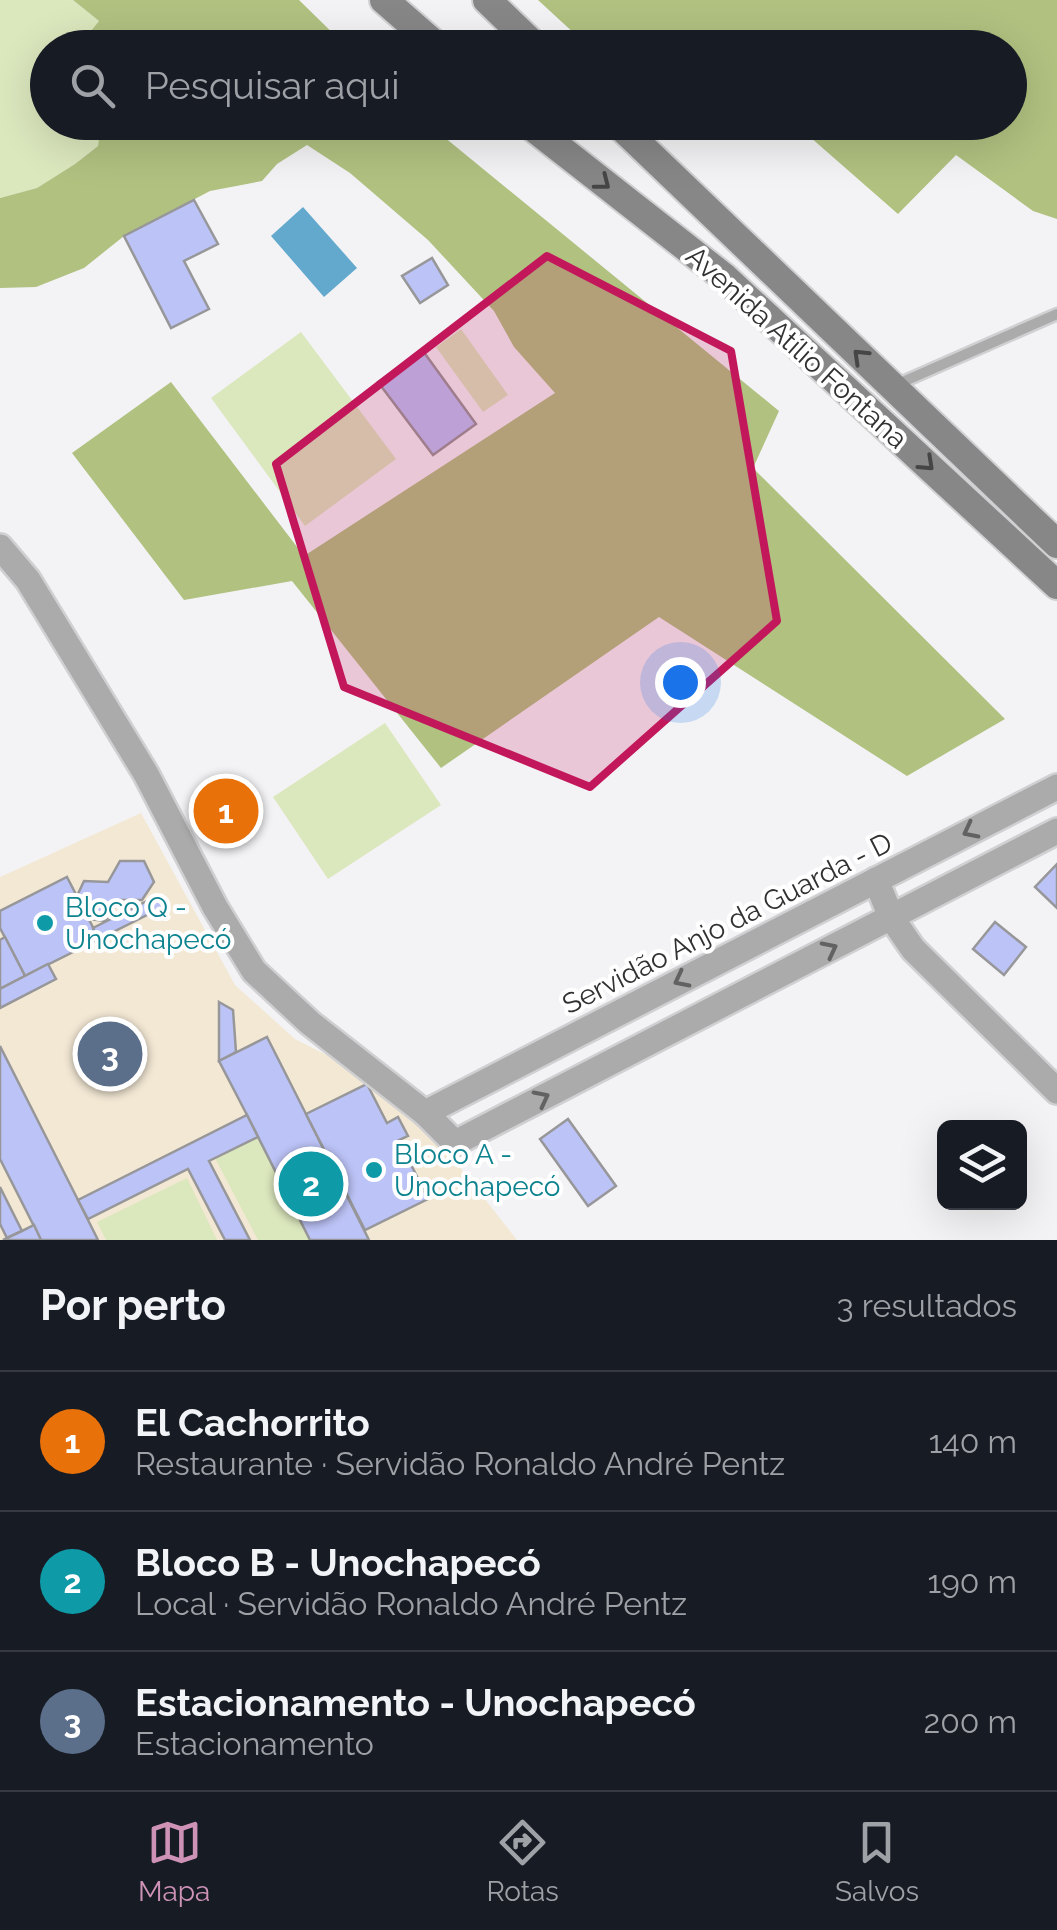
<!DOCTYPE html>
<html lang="pt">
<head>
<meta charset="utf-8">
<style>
  :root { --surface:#171b24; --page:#20242c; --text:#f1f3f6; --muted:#9ea1a6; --line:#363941; --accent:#cd92b6 }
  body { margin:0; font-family:Raleway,sans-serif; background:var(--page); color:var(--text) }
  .controls { position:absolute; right:30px; bottom:30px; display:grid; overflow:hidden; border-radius:15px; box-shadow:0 10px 40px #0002 }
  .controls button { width:90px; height:90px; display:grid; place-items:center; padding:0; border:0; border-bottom:2px solid var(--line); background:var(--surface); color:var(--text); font:50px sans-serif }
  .you { position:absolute; left:680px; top:682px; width:35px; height:35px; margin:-25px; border:8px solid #fff; border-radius:50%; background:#1a73e8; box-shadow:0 0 0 15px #1a73e833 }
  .badge { display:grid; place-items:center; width:65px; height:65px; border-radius:50%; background:var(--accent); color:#fff; font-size:32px; font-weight:700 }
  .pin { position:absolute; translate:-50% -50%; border:5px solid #fff; box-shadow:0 2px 10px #0006 }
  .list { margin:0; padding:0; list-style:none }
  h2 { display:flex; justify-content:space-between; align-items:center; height:130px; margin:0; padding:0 40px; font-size:42px }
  h2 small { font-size:32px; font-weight:400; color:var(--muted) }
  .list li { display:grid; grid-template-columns:65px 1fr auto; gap:30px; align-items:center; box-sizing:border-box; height:140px; padding:0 40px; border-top:2px solid var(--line) }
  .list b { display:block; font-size:38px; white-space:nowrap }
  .list p { margin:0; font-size:32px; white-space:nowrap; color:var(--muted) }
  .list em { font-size:32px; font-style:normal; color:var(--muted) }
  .icon { flex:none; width:55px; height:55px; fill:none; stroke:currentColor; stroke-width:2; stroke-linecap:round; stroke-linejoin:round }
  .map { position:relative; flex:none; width:1057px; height:1240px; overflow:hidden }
  .search { position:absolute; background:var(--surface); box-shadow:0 10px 40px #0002; left:30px; right:30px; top:30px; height:110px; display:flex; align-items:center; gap:25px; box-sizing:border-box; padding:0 35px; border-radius:55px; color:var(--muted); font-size:38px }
  .sheet { height:550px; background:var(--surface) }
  nav { display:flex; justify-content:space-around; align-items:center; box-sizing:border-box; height:140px; border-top:2px solid var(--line); background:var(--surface); font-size:28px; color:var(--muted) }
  nav a { display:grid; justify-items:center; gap:5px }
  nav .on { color:var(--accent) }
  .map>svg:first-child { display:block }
  .education { fill:#f3e8d4 }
  .green { fill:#dbe7bd }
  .forest { fill:#b0c180 }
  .water { fill:#63a9ce }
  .building { fill:#bcc3f6; stroke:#979799; stroke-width:2.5 }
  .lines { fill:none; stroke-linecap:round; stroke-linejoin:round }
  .service-casing { stroke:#d0d0d2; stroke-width:15 }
  .tertiary-casing { stroke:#d0d0d2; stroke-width:30 }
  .secondary-casing { stroke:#d0d0d2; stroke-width:32 }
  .service { stroke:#ababab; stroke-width:10 }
  .tertiary { stroke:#ababab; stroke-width:25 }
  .secondary { stroke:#888787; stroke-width:28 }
  .oneway { stroke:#474646 }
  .oneway2 { stroke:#626262 }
  .marked { fill:#c2185b; fill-opacity:0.2; stroke:#c2185b; stroke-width:8; stroke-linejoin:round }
  .culture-dot { fill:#0f9aa8; stroke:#fff; stroke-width:4 }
  .labels { text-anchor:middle; stroke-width:8; stroke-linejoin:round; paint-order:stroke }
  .street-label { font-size:28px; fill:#313131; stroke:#fff }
  .culture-label { font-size:28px; fill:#0d838f; stroke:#fff; text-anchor:start }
</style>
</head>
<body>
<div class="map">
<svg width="1057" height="1240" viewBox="0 0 1057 1240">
  <rect width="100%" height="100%" fill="#f3f3f5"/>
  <path class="education" d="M141 813 235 985 295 1039 370 1077 426 1124 517 1240H0V877Z"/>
  <g class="green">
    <path d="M0 0H73L99 21 78 47 48 48V122L101 123 98 146 75 164 37 188 0 198Z"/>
    <path d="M461 329 508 395 483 412 436 347Z"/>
    <path d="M301 332 396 459 305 526 211 398Z"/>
    <path d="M385 723 441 805 328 879 273 797Z"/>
    <path d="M258 1137 310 1240H258L215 1158Z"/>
    <path d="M187 1178 217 1240H106L97 1222Z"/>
  </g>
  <g class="forest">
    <path d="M73 0H299L347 47H78L99 21Z"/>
    <path d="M538 0H1057V219L1033 211 956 155 898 214 794 123 1010 122V48L589 47Z"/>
    <path d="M101 123H427L779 411 753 468 1005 719 907 776 659 617 441 768 292 581 184 600 72 453 171 382 304 556 555 393 514 347 494 311 428 240 350 173 307 145 277 164 262 181 210 191 124 236 84 268 36 287 0 288V198L37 188 75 164 98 146Z"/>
  </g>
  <path class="water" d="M303 207 357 268 324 297 271 236Z"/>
  <g class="building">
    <path d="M194 200 218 244 184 261 209 309 171 328 124 236Z"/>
    <path d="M432 258 448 285 420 303 402 276Z"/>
    <path d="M423 351 476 424 433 455 378 382Z"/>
    <path d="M120 861H144L154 882 142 900H120L105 921 89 919 77 896 84 881 108 882Z"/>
    <path d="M1057 864V908L1035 887Z"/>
    <path d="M67 877 99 939 25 976 0 928V911Z"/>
    <path d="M159 895 165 906 99 939 93 928Z"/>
    <path d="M995 922 1026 947 1004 975 973 949Z"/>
    <path d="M5 937 25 976 0 989V940Z"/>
    <path d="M48 964 56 979 0 1008V989Z"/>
    <path d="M219 1002 233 1010 236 1052 219 1061Z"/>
    <path d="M267 1037 306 1114 369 1240H310L247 1115 219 1061Z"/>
    <path d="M0 1046 78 1200 98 1240H41L0 1159Z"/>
    <path d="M367 1084 387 1123 398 1117 408 1136 399 1140 428 1199 365 1230 306 1114Z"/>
    <path d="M247 1115 258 1137 209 1161 250 1240H225L188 1169 88 1219 78 1200Z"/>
    <path d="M568 1119 616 1186 588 1206 540 1139Z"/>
    <path d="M0 1187 22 1231 7 1238 0 1224Z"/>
    <path d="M34 1225 41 1240H3L22 1231Z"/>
  </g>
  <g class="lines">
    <g class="service-casing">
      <path id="service" d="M898 384 1057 314"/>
    </g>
    <g class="tertiary-casing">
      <g id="tertiary">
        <path d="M0 547 28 580 146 774 215 907 254 971 310 1023 425 1113 455 1143 1057 831"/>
        <path d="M876 880 891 917 913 949 1057 1091"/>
        <path d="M425 1113 1057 787"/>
      </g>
    </g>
    <g class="secondary-casing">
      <g id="secondary">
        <path d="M384 0 439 48"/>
        <path d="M487 0 537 48"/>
        <path d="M526 122 724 277 1057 585"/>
        <path d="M616 122 1057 544"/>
      </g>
    </g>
    <use href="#service" class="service"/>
    <use href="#tertiary" class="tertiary"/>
    <use href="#secondary" class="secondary"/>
  </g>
  <defs><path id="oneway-chevron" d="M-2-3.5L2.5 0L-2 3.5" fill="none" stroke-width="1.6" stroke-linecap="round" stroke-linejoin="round" transform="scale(2.5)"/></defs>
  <g class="oneway">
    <use href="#oneway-chevron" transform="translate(603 183) rotate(38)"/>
    <use href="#oneway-chevron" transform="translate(860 356) rotate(-136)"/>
    <use href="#oneway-chevron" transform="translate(927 464) rotate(43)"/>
  </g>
  <g class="oneway2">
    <use href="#oneway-chevron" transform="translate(970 831) rotate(153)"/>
    <use href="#oneway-chevron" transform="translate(830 949) rotate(-27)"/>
    <use href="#oneway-chevron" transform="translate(681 980) rotate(153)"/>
    <use href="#oneway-chevron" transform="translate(542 1098) rotate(-27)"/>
  </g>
  <path class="marked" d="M547 256 731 351 777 621 590 787 344 687 276 464Z"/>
  <g class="culture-dot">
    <circle cx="45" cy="923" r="10"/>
    <circle cx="374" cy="1170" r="10"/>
  </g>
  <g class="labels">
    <g class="street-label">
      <text transform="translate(797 347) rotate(42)" y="10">Avenida Atílio Fontana</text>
      <text transform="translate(727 923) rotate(-27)" y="10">Servidão Anjo da Guarda - D</text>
    </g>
    <g class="culture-label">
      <text x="65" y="917">Bloco Q -<tspan x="65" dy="32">Unochapecó</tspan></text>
      <text x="394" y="1164">Bloco A -<tspan x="394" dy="32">Unochapecó</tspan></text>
    </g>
  </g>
</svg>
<div class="controls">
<button><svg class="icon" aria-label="layers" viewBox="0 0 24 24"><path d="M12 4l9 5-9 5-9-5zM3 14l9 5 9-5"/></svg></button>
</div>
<div class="you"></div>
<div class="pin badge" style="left:226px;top:811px;background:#e8710a">1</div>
<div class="pin badge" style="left:311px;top:1184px;background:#0f9aa8">2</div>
<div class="pin badge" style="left:110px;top:1054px;background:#5c6f8a">3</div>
<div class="search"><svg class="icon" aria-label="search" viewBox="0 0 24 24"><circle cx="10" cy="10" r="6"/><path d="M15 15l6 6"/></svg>Pesquisar aqui</div>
</div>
<section class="sheet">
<h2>Por perto<small>3 resultados</small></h2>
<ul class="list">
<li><span class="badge" style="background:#e8710a">1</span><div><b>El Cachorrito</b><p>Restaurante · Servidão Ronaldo André Pentz</p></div><em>140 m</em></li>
<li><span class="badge" style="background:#0f9aa8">2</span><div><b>Bloco B - Unochapecó</b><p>Local · Servidão Ronaldo André Pentz</p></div><em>190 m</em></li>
<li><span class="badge" style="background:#5c6f8a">3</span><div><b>Estacionamento - Unochapecó</b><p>Estacionamento</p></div><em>200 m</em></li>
</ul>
</section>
<nav>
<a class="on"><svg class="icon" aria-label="map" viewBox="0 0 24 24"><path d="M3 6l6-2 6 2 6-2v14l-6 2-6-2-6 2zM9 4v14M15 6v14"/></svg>Mapa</a>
<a><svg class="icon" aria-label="directions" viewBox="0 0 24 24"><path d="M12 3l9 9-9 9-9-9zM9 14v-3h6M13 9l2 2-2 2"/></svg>Rotas</a>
<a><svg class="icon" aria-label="saved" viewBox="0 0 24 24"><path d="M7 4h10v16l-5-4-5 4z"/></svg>Salvos</a>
</nav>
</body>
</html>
